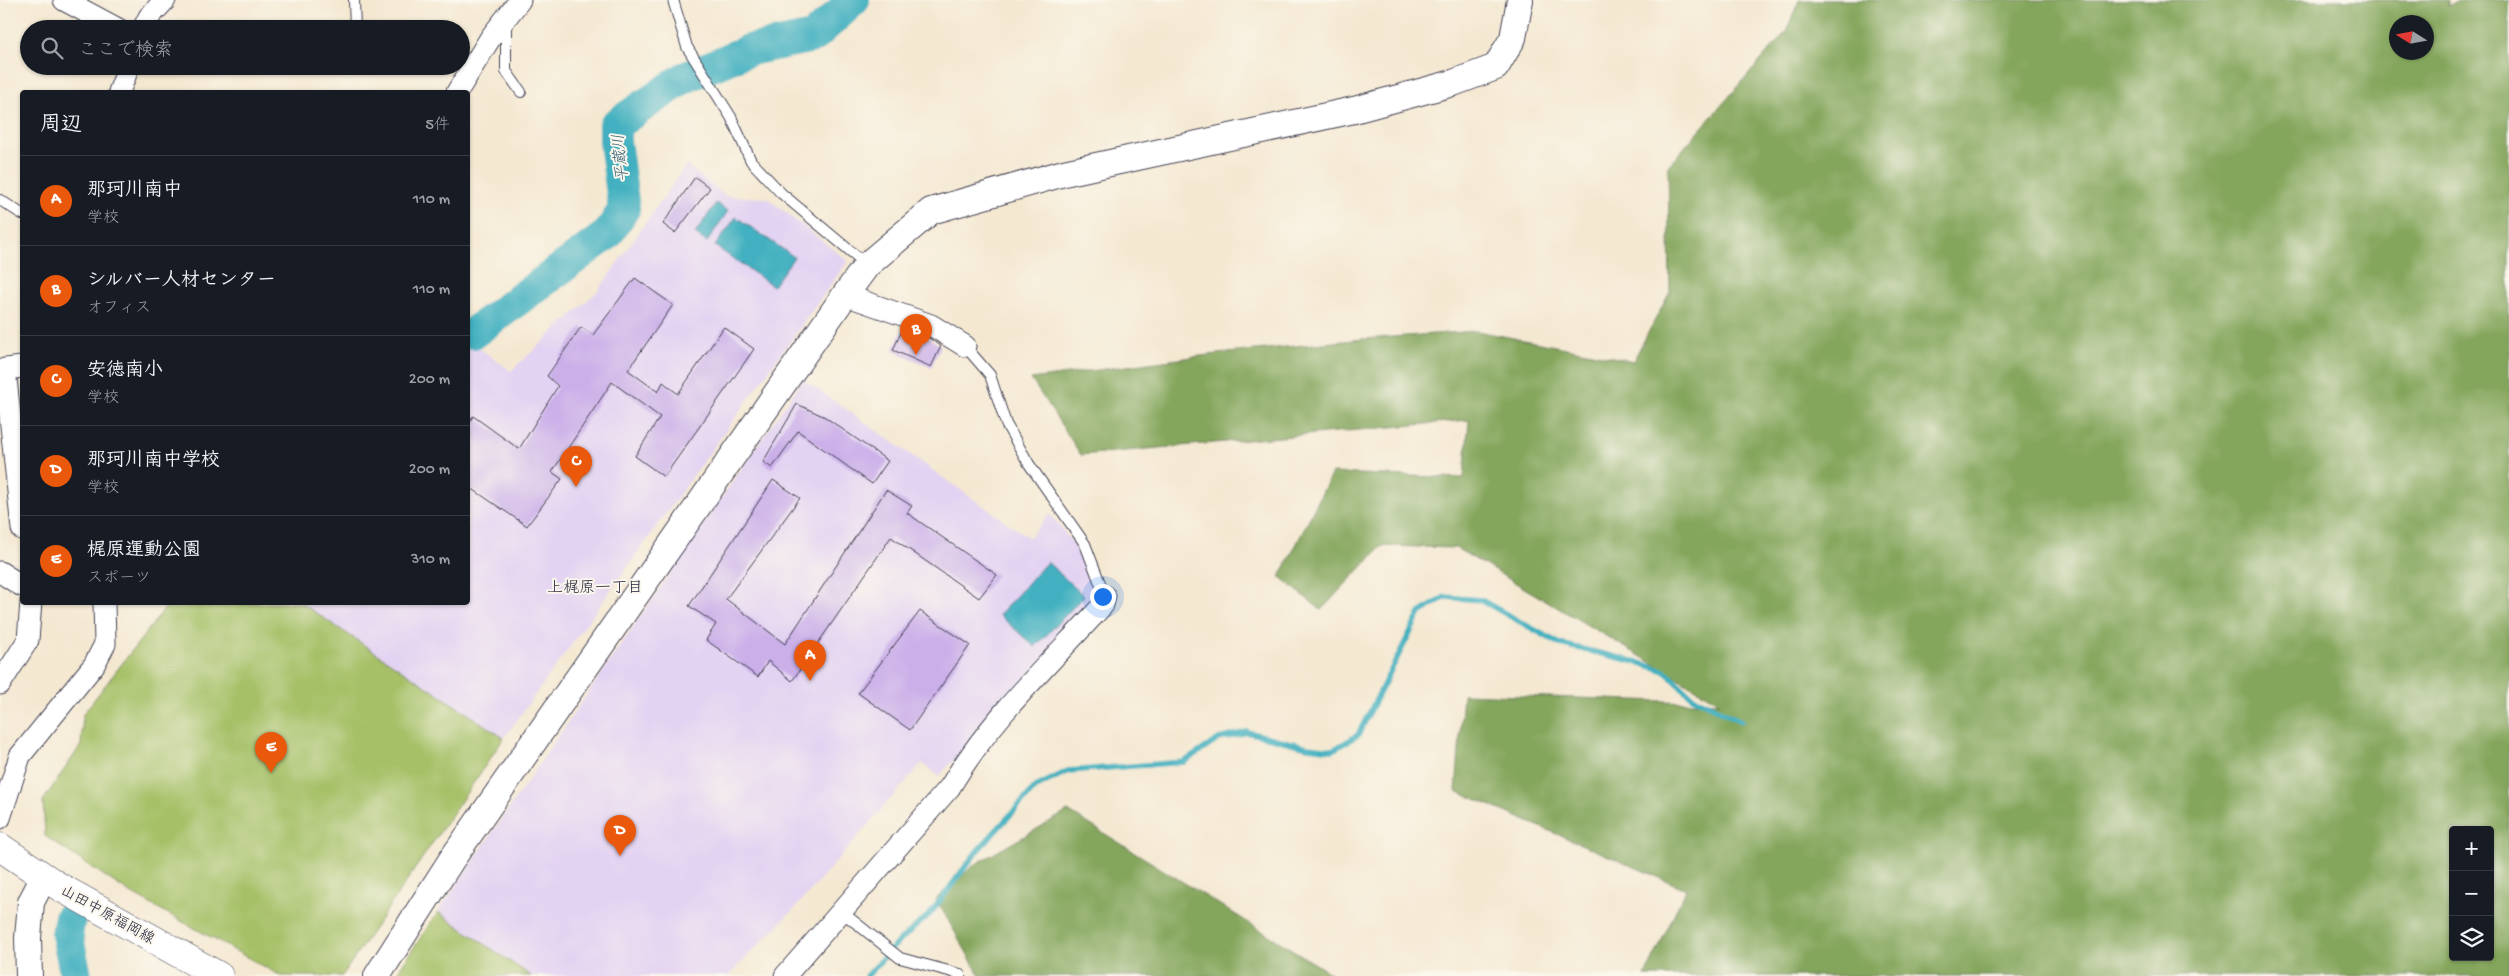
<!DOCTYPE html>
<html lang="ja">
<head>
<meta charset="utf-8">
<style>
  :root { --surface:#171b24; --page:#20242c; --text:#f1f3f6; --muted:#9ea1a6; --line:#363941; --accent:#ea580c }
  body { margin:0; font-family:"Gochi Hand","Klee One",sans-serif; background:var(--page); color:var(--text) }
  .controls { position:absolute; right:15px; bottom:15px; display:grid; overflow:hidden; border-radius:5px; box-shadow:0 1px 4px #0004 }
  .controls button { width:45px; height:45px; display:grid; place-items:center; padding:0; border:0; border-bottom:1px solid var(--line); background:var(--surface); color:var(--text); font:25px sans-serif }
  .compass { position:absolute; left:2389px; top:15px; width:45px; height:45px; border-radius:50%; background:var(--surface); box-shadow:0 1px 4px #0004; rotate:281deg }
  .you { position:absolute; left:1102px; top:596px; width:18px; height:18px; margin:-12px; border:4px solid #fff; border-radius:50%; background:#1a73e8; box-shadow:0 0 0 8px #1a73e833 }
  .badge { display:grid; place-items:center; width:32px; height:32px; border-radius:50%; background:var(--accent); color:#fff; font-size:16px; font-weight:700 }
  .pin { position:absolute; translate:-50% -41px; filter:drop-shadow(0 1px 2px #0008) }
  .pin::after { content:''; position:absolute; top:26px; width:18px; height:15px; background:inherit; clip-path:polygon(0 0,100% 0,50% 100%) }
  .list { margin:0; padding:0; list-style:none }
  h2 { display:flex; justify-content:space-between; align-items:center; height:65px; margin:0; padding:0 20px; font-size:21px }
  h2 small { font-size:16px; font-weight:400; color:var(--muted) }
  .list li { display:grid; grid-template-columns:32px 1fr auto; gap:15px; align-items:center; box-sizing:border-box; height:90px; padding:0 20px; border-top:1px solid var(--line) }
  .list b { display:block; font-size:19px; white-space:nowrap }
  .list p { margin:0; font-size:16px; white-space:nowrap; color:var(--muted) }
  .list em { font-size:16px; font-style:normal; color:var(--muted) }
  .icon { flex:none; width:28px; height:28px; fill:none; stroke:currentColor; stroke-width:2; stroke-linecap:round; stroke-linejoin:round }
  .map { position:relative; flex:none; width:2509px; height:976px; overflow:hidden }
  .search { position:absolute; background:var(--surface); box-shadow:0 1px 4px #0004; left:20px; top:20px; width:450px; height:55px; display:flex; align-items:center; gap:12px; box-sizing:border-box; padding:0 18px; border-radius:28px; color:var(--muted); font-size:19px }
  .panel { position:absolute; background:var(--surface); box-shadow:0 1px 4px #0004; left:20px; top:90px; width:450px; height:515px; border-radius:5px }
  .map>svg:first-child { display:block }
  .built { fill:#e3d3f2 }
  .green { fill:#a5c066; stroke:#647150 }
  .forest { fill:#84a65b; stroke:#53644b; fill-rule:evenodd }
  .water { fill:#43b0c0; stroke:#32697e }
  .lines { fill:none; stroke-linecap:round; stroke-linejoin:round }
  .stream { stroke:#43b0c0; stroke-width:5.5 }
  .river { stroke:#43b0c0; stroke-width:32 }
  .building { fill:#caafe9 }
  .service-casing { stroke:#424052; stroke-width:12 }
  .minor-casing { stroke:#424052; stroke-width:23 }
  .tertiary-casing { stroke:#424052; stroke-width:28 }
  .secondary-casing { stroke:#424052; stroke-width:29 }
  .service { stroke:#fff; stroke-width:10 }
  .minor { stroke:#fff; stroke-width:21 }
  .tertiary { stroke:#fff; stroke-width:26 }
  .secondary { stroke:#fff; stroke-width:28 }
  .labels { text-anchor:middle; stroke-width:4; stroke-linejoin:round; paint-order:stroke }
  .street-label { font-size:15px; fill:#22223b; stroke:#fbf7ec }
  .water-label { font-size:16px; font-style:italic; fill:#2f5b70; stroke:#fbf7ec }
  .neighbourhood-label { font-size:16px; fill:#22223b; stroke:#fbf7ec }
</style>
</head>
<body>
<div class="map">
<svg width="2509" height="976" viewBox="0 0 2509 976">
  <rect width="100%" height="100%" fill="#fbf7ec"/>
  <filter id="ink" filterUnits="userSpaceOnUse"><feTurbulence type="fractalNoise" baseFrequency=".02" numOctaves="2"/><feDisplacementMap in="SourceGraphic" scale="10" xChannelSelector="R" yChannelSelector="G"/><feConvolveMatrix kernelMatrix="1 2 1 2 8 2 1 2 1" color-interpolation-filters="sRGB"/></filter>
  <filter id="wash" filterUnits="userSpaceOnUse"><feTurbulence type="fractalNoise" baseFrequency=".0096" numOctaves="4" result="noise"/><feDisplacementMap in="SourceGraphic" scale="20" xChannelSelector="R" yChannelSelector="G"/><feGaussianBlur stdDeviation="1.12" result="paint"/><feColorMatrix in="noise" values="0 0 0 0 0 0 0 0 0 0 0 0 0 0 0 0 0 1.4 0 .05"/><feComposite in="paint" operator="in"/></filter>
  <g filter="url(#wash)">
    <rect width="100%" height="100%" fill="#f4e8d1"/>
    <g class="built">
      <path d="M686 165 726 196 767 198 848 261 504 738 301 603 468 602V340L511 371 598 291Z"/>
      <path d="M803 379 1029 538 1050 514 1084 557 1095 584 1098 600 939 776 922 763 796 907 728 976H529L438 912Z"/>
    </g>
    <g class="green">
      <path d="M169 603H301L504 738 342 976H281L127 891 45 836 43 801 81 745 83 714Z"/>
      <path d="M438 912 531 976H398L400 968Z"/>
    </g>
    <g class="forest">
      <path d="M1799 0H2448V6L2459 0H2509V976H1645L1686 889 1456 791 1463 694 1720 703 1456 548 1382 546 1321 610 1280 577 1332 473 1464 478 1469 420 1081 455 1031 379 1208 355 1363 339 1477 331 1633 361 1670 292 1668 166 1786 32ZM2396 22H2426V52H2396ZM2453 830H2490V957H2453Z"/>
      <path d="M1068 811 1335 976H980L936 899 974 865Z"/>
    </g>
    <g class="water">
      <path d="M716 203 728 211 707 242 695 234Z"/>
      <path d="M736 217 794 257 773 286 715 246Z"/>
      <path d="M1047 562 1084 596 1035 647 999 615Z"/>
    </g>
    <g class="lines">
      <path class="stream" d="M867 976 898 942 930 914 978 850 1036 787 1068 771 1184 762 1219 739 1247 732 1308 747 1333 750 1358 735 1420 613 1445 597 1481 600 1560 644 1637 662 1665 671 1691 696 1741 721"/>
      <g class="river">
        <path d="M473 333 608 234 624 209 615 141V125L684 78 749 50 813 37 854 0"/>
        <path d="M70 918 67 934 76 976"/>
      </g>
    </g>
    <g id="blocks">
      <g class="building">
        <path d="M695 177 710 188 675 233 663 224Z"/>
        <path d="M635 278 673 305 628 370 658 392 663 382 678 394 724 327 754 349 664 477 635 456 660 417 612 382 552 472 562 479 527 526 468 486V425L473 416 519 449 558 386 547 376 581 327 593 335Z"/>
        <path d="M903 328 926 336 941 346 931 367 893 350Z"/>
        <path d="M797 404 825 417 888 461 872 484 798 431 772 468 763 462Z"/>
        <path d="M773 480 800 498 726 599 785 644 886 490 912 506 907 513 997 575 979 598 891 537 792 681 768 661 758 677 706 640 716 624 689 606Z"/>
        <path d="M920 611 970 645 910 730 858 693Z"/>
      </g>
    </g>
  </g>
  <g filter="url(#ink)">
    <use href="#blocks" fill-opacity="0" stroke="#424052" stroke-width="1"/>
    <g class="lines">
      <g class="service-casing">
        <g id="service">
          <path d="M354 0 355 29"/>
          <path d="M673 0 687 47 731 117 751 161 781 193 867 265"/>
          <path d="M506 25V71L521 92"/>
          <path d="M0 200 22 214"/>
          <path d="M965 346 990 375 1006 424 1029 464 1085 544 1105 596"/>
          <path d="M842 912 900 958 960 974V976"/>
        </g>
      </g>
      <g class="minor-casing">
        <g id="minor">
          <path d="M64 0 118 29"/>
          <path d="M143 29 149 17 165 0"/>
          <path d="M119 92 129 66"/>
          <path d="M457 92 491 37 520 0"/>
          <path d="M845 295 931 325 965 346"/>
          <path d="M5 369 22 529"/>
          <path d="M0 370 22 367"/>
          <path d="M0 572 22 586"/>
          <path d="M0 684 28 640 31 602"/>
          <path d="M0 818 20 756 94 665 105 644 104 602"/>
          <path d="M785 976 950 787C990 719 1050 663 1103 605L1105 596"/>
        </g>
      </g>
      <g class="tertiary-casing">
        <g id="tertiary">
          <path d="M29 976 28 938 31 902 44 877"/>
          <path d="M377 976 452 859 845 295 867 265 931 211 1064 173 1354 110 1453 83 1496 67 1513 38 1520 0"/>
        </g>
      </g>
      <g class="secondary-casing">
        <path id="secondary" d="M0 847 58 886 219 976"/>
      </g>
      <use href="#service" class="service"/>
      <use href="#minor" class="minor"/>
      <use href="#tertiary" class="tertiary"/>
      <use href="#secondary" class="secondary"/>
    </g>
  </g>
  <g class="labels">
    <g class="street-label">
      <text transform="translate(108 914) rotate(29)" y="5">山田中原福岡線</text>
    </g>
    <g class="water-label">
      <text transform="translate(619 158) rotate(-96)" y="6">平蔵川</text>
    </g>
    <g class="neighbourhood-label">
      <text x="595" y="592">上梶原一丁目</text>
    </g>
  </g>
</svg>
<div class="controls">
<button>+</button>
<button>−</button>
<button><svg class="icon" aria-label="layers" viewBox="0 0 24 24"><path d="M12 4l9 5-9 5-9-5zM3 14l9 5 9-5"/></svg></button>
</div>
<svg class="compass" viewBox="-18 -18 36 36"><path d="M0-13l5 13h-10z" fill="#e53935"/><path d="M0 13l5-13h-10z" fill="#9ea1a6"/></svg>
<div class="you"></div>
<div class="pin badge" style="left:810px;top:681px">A</div>
<div class="pin badge" style="left:916px;top:355px">B</div>
<div class="pin badge" style="left:576px;top:487px">C</div>
<div class="pin badge" style="left:620px;top:856px">D</div>
<div class="pin badge" style="left:271px;top:773px">E</div>
<div class="search"><svg class="icon" aria-label="search" viewBox="0 0 24 24"><circle cx="10" cy="10" r="6"/><path d="M15 15l6 6"/></svg>ここで検索</div>
<section class="panel">
<h2>周辺<small>5件</small></h2>
<ul class="list">
<li><span class="badge">A</span><div><b>那珂川南中</b><p>学校</p></div><em>110 m</em></li>
<li><span class="badge">B</span><div><b>シルバー人材センター</b><p>オフィス</p></div><em>110 m</em></li>
<li><span class="badge">C</span><div><b>安徳南小</b><p>学校</p></div><em>200 m</em></li>
<li><span class="badge">D</span><div><b>那珂川南中学校</b><p>学校</p></div><em>200 m</em></li>
<li><span class="badge">E</span><div><b>梶原運動公園</b><p>スポーツ</p></div><em>310 m</em></li>
</ul>
</section>
</div>
</body>
</html>
